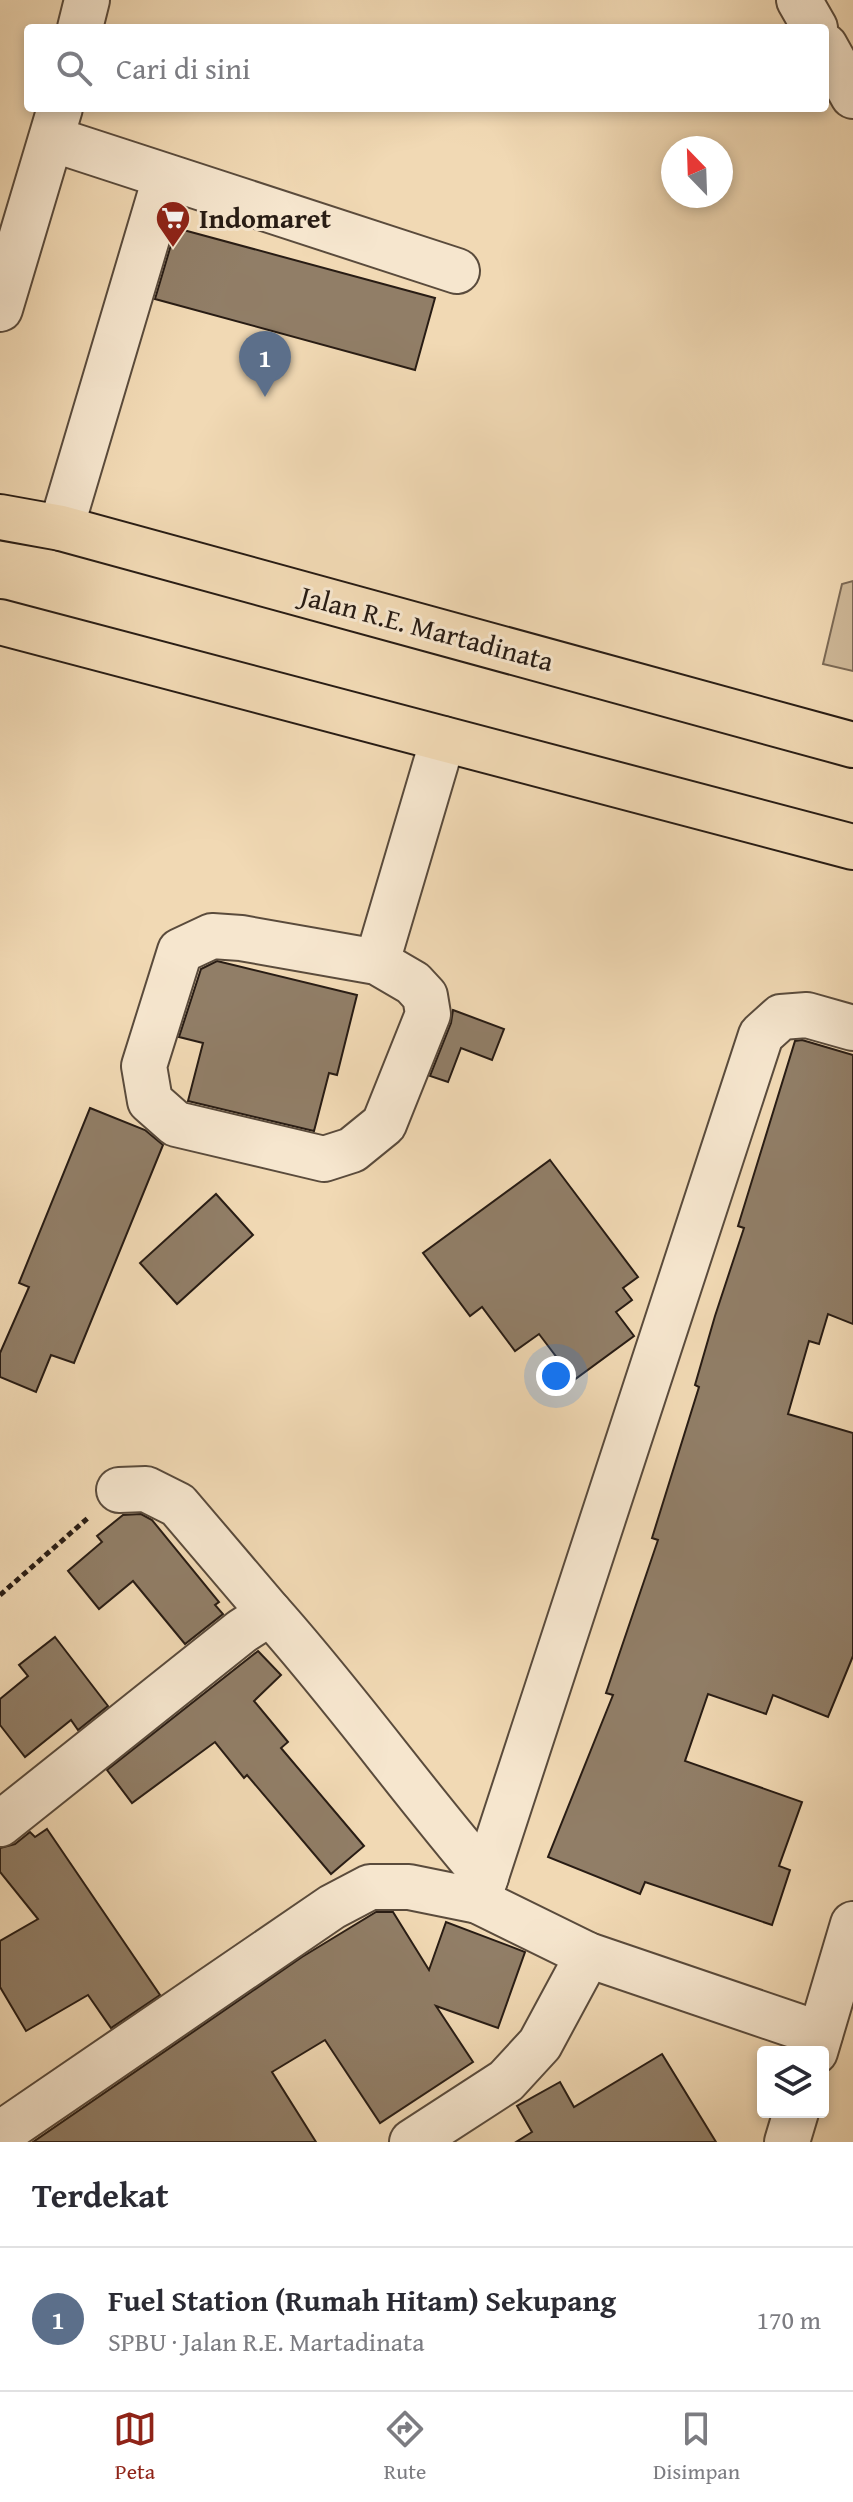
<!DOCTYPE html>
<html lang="id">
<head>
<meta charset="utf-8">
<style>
  :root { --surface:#fff; --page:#f7f7f7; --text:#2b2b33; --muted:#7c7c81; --line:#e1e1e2; --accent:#8f2418 }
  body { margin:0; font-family:"Gentium Book Plus",serif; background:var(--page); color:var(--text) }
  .controls { position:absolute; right:24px; bottom:24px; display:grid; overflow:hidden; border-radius:8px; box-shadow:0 4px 12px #0003 }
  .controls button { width:72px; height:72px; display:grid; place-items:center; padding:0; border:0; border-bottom:2px solid var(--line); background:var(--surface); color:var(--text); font:40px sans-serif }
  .compass { position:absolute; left:661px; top:136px; width:72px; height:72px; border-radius:50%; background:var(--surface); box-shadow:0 4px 12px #0003; rotate:337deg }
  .you { position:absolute; left:556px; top:1376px; width:28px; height:28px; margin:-20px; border:6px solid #fff; border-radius:50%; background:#1a73e8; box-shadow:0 0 0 12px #1a73e833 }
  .badge { display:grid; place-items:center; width:52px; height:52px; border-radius:50%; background:var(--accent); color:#fff; font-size:26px; font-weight:700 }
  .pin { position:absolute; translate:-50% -66px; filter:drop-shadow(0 2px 4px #0008) }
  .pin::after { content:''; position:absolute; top:42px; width:28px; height:24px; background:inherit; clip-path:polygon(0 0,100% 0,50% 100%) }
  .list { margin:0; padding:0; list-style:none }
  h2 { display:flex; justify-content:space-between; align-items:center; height:104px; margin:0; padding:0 32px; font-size:34px }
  h2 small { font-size:26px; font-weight:400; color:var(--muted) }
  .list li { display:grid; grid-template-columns:52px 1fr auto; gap:24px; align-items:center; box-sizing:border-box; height:144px; padding:0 32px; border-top:2px solid var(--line) }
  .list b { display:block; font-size:30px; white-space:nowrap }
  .list p { margin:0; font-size:26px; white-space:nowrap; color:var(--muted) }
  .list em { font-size:26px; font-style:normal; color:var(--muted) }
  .icon { flex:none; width:44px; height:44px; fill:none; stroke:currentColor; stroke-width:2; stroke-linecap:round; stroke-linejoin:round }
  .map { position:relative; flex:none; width:853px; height:2142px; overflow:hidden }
  .search { position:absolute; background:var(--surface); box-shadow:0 4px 12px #0003; left:24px; right:24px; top:24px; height:88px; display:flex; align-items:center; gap:20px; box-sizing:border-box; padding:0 28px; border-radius:8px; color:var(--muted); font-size:30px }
  .sheet { height:248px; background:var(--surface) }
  nav { display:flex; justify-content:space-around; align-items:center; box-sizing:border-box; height:112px; border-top:2px solid var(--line); background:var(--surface); font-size:22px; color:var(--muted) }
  nav a { display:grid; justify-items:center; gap:4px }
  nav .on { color:var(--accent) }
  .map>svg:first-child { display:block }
  .green { fill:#cfb999; stroke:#7c6a56; stroke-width:2 }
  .building { fill:#917e67; stroke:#281c14; stroke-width:2 }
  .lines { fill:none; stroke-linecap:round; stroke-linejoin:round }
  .minor-casing { stroke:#5a4b3c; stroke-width:48 }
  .highway-casing { stroke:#281c14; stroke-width:48 }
  .path { stroke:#281c14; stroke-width:5; stroke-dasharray:6 4; stroke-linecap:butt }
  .minor { stroke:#f6e6ce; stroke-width:44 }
  .highway { stroke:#f1d9b4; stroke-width:44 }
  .labels { text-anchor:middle; stroke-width:6; stroke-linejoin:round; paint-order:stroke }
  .poi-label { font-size:28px; font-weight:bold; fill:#281c14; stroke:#f6e6ce; text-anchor:start }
  .street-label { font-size:28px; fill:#281c14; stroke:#f6e6ce }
</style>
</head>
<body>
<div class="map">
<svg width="853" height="2142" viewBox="0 0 853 2142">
  <rect width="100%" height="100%" fill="#f1d9b4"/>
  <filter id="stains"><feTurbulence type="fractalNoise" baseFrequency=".0025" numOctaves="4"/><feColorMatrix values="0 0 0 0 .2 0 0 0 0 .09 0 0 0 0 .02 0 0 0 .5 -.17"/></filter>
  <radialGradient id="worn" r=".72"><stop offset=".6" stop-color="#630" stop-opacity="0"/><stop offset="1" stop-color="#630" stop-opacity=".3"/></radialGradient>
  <path class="green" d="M853 581V671L823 664 842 584Z"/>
  <g class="building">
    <path d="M176 228 435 298 415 370 155 299Z"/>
    <path d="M217 961 357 995 337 1075 329 1073 314 1131 188 1101 203 1043 179 1037 201 969Z"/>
    <path d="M453 1010 504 1029 492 1060 461 1048 448 1082 430 1076 451 1023Z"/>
    <path d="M802 1040 853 1055V1324L828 1314 819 1344 809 1341 788 1414 853 1433V1656L828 1717 773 1695 766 1714 708 1694 685 1761 802 1802 779 1866 790 1870 772 1925 645 1882 640 1894 548 1857 613 1695 606 1693 658 1540 652 1538 699 1387 695 1385 715 1316 744 1228 738 1226 795 1041Z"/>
    <path d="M90 1108 145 1130 163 1145 74 1363 51 1355 36 1392 0 1377V1353L29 1287 19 1283Z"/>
    <path d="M550 1160 638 1277 623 1288 632 1300 616 1312 634 1336 574 1380 539 1334 515 1351 482 1307 470 1316 423 1253Z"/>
    <path d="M216 1194 253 1235 177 1304 140 1263Z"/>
    <path d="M141 1514 152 1520 219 1602 215 1605 223 1614 185 1644 133 1581 99 1609 68 1571 102 1542 97 1536 123 1515Z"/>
    <path d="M55 1637 108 1706 78 1730 71 1720 25 1757 0 1725V1699L28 1676 19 1665Z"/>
    <path d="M258 1651 281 1675 254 1701 288 1742 281 1748 364 1846 331 1874 247 1775 244 1778 215 1742 132 1803 107 1770Z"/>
    <path d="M47 1829 160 1995 111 2028 88 1995 26 2031 0 1987V1941L38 1919 0 1872V1848L15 1844 30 1832 35 1837Z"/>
    <path d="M376 1912H393L429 1970 446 1922 525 1952 498 2028 436 2006 473 2062 380 2123 325 2040 272 2072 316 2142H33L302 1957Z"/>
    <path d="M662 2054 716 2142H516L532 2132 517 2106 560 2082 574 2107Z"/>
  </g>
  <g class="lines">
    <g class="minor-casing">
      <g id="minor">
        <path d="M799 0 815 28"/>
        <path d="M80 28 87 0"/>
        <path d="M825 46 853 96"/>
        <path d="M52 139 457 271"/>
        <path d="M0 309 60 108"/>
        <path d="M61 528 165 178"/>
        <path d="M212 936 241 938 377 962 413 983 425 996 428 1014 384 1124 352 1150 324 1159 176 1124 150 1101 144 1066 180 951Z"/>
        <path d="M377 962 443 739"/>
        <path d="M119 1490 146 1489 178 1505 270 1613"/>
        <path d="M0 1824 242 1631 270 1613C346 1698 412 1791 486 1877"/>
        <path d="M478 1901 761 1035 781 1017 807 1015 853 1028"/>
        <path d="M815 2052 853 1924"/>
        <path d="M0 2134 332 1907 370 1887H409L478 1901 588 1955 820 2034"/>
        <path d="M412 2142 506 2081 540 2044 588 1955"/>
        <path d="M787 2142 796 2112"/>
      </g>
    </g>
    <g class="highway-casing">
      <g id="highway">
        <path d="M0 517 61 528 853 745"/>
        <path d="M0 622 853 847"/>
      </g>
    </g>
    <path class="path" d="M0 1595 89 1517"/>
    <use href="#minor" class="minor"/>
    <use href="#highway" class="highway"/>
  </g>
  <defs>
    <g id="supermarket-pin" transform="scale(1.8)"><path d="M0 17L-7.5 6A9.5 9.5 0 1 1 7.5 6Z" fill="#8f2418" stroke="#f6e6ce"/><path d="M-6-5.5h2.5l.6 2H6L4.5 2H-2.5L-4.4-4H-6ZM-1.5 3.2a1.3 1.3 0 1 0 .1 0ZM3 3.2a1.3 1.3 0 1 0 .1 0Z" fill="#fff"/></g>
  </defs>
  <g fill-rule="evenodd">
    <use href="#supermarket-pin" x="173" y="218"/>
  </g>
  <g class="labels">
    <g class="poi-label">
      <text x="199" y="228">Indomaret</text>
    </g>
    <g class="street-label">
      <text transform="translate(427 628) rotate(15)" y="10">Jalan R.E. Martadinata</text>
    </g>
  </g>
  <rect width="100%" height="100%" filter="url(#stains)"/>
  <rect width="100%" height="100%" fill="url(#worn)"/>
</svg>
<div class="controls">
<button><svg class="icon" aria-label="layers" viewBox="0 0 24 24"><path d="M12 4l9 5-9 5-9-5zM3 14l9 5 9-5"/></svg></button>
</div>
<svg class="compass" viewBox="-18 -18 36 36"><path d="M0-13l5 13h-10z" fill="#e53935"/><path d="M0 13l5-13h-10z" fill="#7c7c81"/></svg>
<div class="you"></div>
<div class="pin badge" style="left:265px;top:397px;background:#5c6f8a">1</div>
<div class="search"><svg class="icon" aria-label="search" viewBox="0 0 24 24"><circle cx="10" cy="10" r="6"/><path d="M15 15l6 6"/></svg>Cari di sini</div>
</div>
<section class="sheet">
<h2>Terdekat<small></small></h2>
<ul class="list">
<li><span class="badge" style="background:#5c6f8a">1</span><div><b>Fuel Station (Rumah Hitam) Sekupang</b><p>SPBU · Jalan R.E. Martadinata</p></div><em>170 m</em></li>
</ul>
</section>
<nav>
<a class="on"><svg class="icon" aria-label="map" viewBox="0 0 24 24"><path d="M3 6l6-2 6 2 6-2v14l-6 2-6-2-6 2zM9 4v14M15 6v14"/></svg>Peta</a>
<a><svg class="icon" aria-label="directions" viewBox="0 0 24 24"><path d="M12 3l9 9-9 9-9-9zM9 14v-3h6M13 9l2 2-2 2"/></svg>Rute</a>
<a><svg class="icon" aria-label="saved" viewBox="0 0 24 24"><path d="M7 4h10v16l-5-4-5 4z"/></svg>Disimpan</a>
</nav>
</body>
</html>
